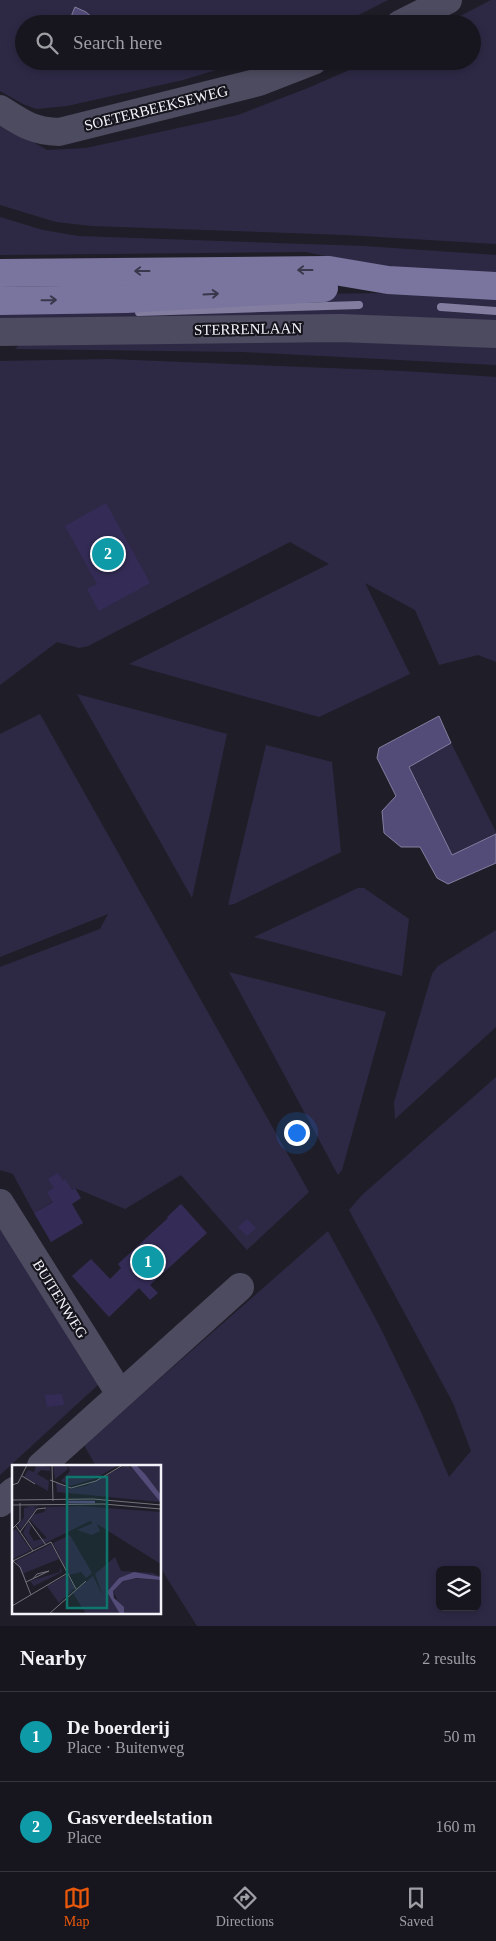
<!DOCTYPE html>
<html lang="en">
<head>
<meta charset="utf-8">
<style>
  :root { --surface:#17161e; --page:#24232b; --text:#f1f3f6; --muted:#9e9fa4; --line:#36353c; --accent:#ea580c }
  body { margin:0; font-family:Georgia,serif; background:var(--page); color:var(--text) }
  .controls { position:absolute; right:15px; bottom:15px; display:grid; overflow:hidden; border-radius:8px; box-shadow:0 2px 8px #0003 }
  .controls button { width:45px; height:45px; display:grid; place-items:center; padding:0; border:0; border-bottom:1px solid var(--line); background:var(--surface); color:var(--text); font:25px sans-serif }
  .you { position:absolute; left:296px; top:1132px; width:18px; height:18px; margin:-12px; border:4px solid #fff; border-radius:50%; background:#1a73e8; box-shadow:0 0 0 8px #1a73e833 }
  .badge { display:grid; place-items:center; width:32px; height:32px; border-radius:50%; background:var(--accent); color:#fff; font-size:16px; font-weight:700 }
  .pin { position:absolute; translate:-50% -50%; border:2px solid #fff; box-shadow:0 1px 5px #0006 }
  .list { margin:0; padding:0; list-style:none }
  h2 { display:flex; justify-content:space-between; align-items:center; height:65px; margin:0; padding:0 20px; font-size:21px }
  h2 small { font-size:16px; font-weight:400; color:var(--muted) }
  .list li { display:grid; grid-template-columns:32px 1fr auto; gap:15px; align-items:center; box-sizing:border-box; height:90px; padding:0 20px; border-top:1px solid var(--line) }
  .list b { display:block; font-size:19px; white-space:nowrap }
  .list p { margin:0; font-size:16px; white-space:nowrap; color:var(--muted) }
  .list em { font-size:16px; font-style:normal; color:var(--muted) }
  .icon { flex:none; width:28px; height:28px; fill:none; stroke:currentColor; stroke-width:2; stroke-linecap:round; stroke-linejoin:round }
  .map { position:relative; flex:none; width:496px; height:1626px; overflow:hidden }
  .search { position:absolute; background:var(--surface); box-shadow:0 2px 8px #0003; left:15px; right:15px; top:15px; height:55px; display:flex; align-items:center; gap:12px; box-sizing:border-box; padding:0 18px; border-radius:28px; color:var(--muted); font-size:19px }
  .sheet { height:245px; background:var(--surface) }
  nav { display:flex; justify-content:space-around; align-items:center; box-sizing:border-box; height:70px; border-top:1px solid var(--line); background:var(--surface); font-size:14px; color:var(--muted) }
  nav a { display:grid; justify-items:center; gap:2px }
  nav .on { color:var(--accent) }
  .map>svg:first-child { display:block }
  .green { fill:#2d2945; fill-rule:evenodd }
  .water { fill:#534c79; stroke:#837e9f }
  .lines { fill:none; stroke-linecap:round; stroke-linejoin:round }
  .stream { stroke:#837e9f; stroke-width:8 }
  .building { fill:#342c56 }
  .minor { stroke:#4d4b5f; stroke-width:28 }
  .major { stroke:#7a759e; stroke-width:28 }
  .oneway { stroke:#39374b }
  .labels { text-anchor:middle; stroke-width:4.5; stroke-linejoin:round; paint-order:stroke }
  .street-label { font-size:15px; fill:#f3f2f9; stroke:#16151e }
  .inset-river { fill:none; stroke:#534c79; stroke-width:2.5 }
  .inset-road { fill:none; stroke:#74737c; stroke-width:1 }
  .view { fill:#0f766e; fill-opacity:0.15; stroke:#0f766e; stroke-width:2.5 }
  .inset-edge { fill:none; stroke:#f3f2f9; stroke-width:2.5 }
</style>
</head>
<body>
<div class="map">
<svg width="496" height="1626" viewBox="0 0 496 1626">
  <rect width="100%" height="100%" fill="#1f1e28"/>
  <g class="green">
    <path d="M0 0H388L341 24H100L86 12 72 14V24H24V61H246L183 80 67 106 36 109 23 104 0 91Z"/>
    <path d="M491 0H496V244L346 235 92 226 56 222 0 205V123L47 150 86 148 238 115 308 88 370 61H472V24H445Z"/>
    <path d="M0 217 43 230 78 236 364 246 496 255V274L372 266 306 252 0 255Z"/>
    <path d="M393 293 496 298V321L376 316 0 320V307L316 294Z"/>
    <path d="M335 341 496 346V365L242 352 15 349 20 344Z"/>
    <path d="M109 359 403 371 496 377V662L478 655 439 665 415 610 365 583 410 674 319 717 129 664 329 564 290 542 88 646 79 648 57 642 0 685V361Z"/>
    <path d="M77 694 227 734 192 898Z"/>
    <path d="M40 714 309 1192 247 1250 181 1175 125 1209 75 1188 34 1213 13 1174 0 1170V967L100 929 108 914 0 957V734Z"/>
    <path d="M451 743 496 832V834L452 855 409 767Z"/>
    <path d="M266 745 332 762 341 852 234 904 228 905Z"/>
    <path d="M358 888H364L409 919 402 976 254 937Z"/>
    <path d="M496 930V1027L395 1119 394 1102 432 974 438 966Z"/>
    <path d="M229 972 386 1012 342 1170 338 1175Z"/>
    <path d="M496 1077V1626H197L160 1567V1466H96L84 1445 328 1231 379 1325 421 1412 449 1477 471 1451 453 1403 349 1210 362 1195ZM440 1570H477V1607H440Z"/>
    <path d="M0 1215 100 1383 0 1475Z"/>
  </g>
  <g class="water">
    <path d="M75 7 86 12 100 24H72V14Z"/>
    <path d="M439 716 451 743 409 767 452 855 496 834V863L448 884 437 878 420 847H401L384 833 382 811 396 796 377 758 379 748Z"/>
  </g>
  <g class="lines">
    <g class="stream">
      <path d="M441 307 496 311"/>
      <path d="M139 312 359 305"/>
    </g>
  </g>
  <g class="building">
    <path d="M106 503 150 583 99 611 87 589 97 584 65 526Z"/>
    <path d="M58 1173 63 1181 65 1179 72 1190 75 1188 81 1198 72 1204 83 1223 51 1242 34 1213 53 1202 47 1192 54 1188 48 1179Z"/>
    <path d="M181 1204 207 1233 150 1285 158 1293 150 1300 139 1288 109 1317 72 1276 91 1259 110 1279 121 1268 118 1264 168 1218 167 1217Z"/>
    <path d="M247 1219 256 1228 247 1236 238 1227Z"/>
    <path d="M62 1394 64 1405 47 1407 45 1395Z"/>
  </g>
  <g class="lines">
    <g class="minor">
      <path d="M400 24 448 0"/>
      <path d="M0 109C22 123 32 131 59 132L259 82 313 61"/>
      <path d="M0 332 340 328 496 334"/>
      <path d="M0 1203 120 1394"/>
      <path d="M41 1466 240 1287"/>
      <path d="M0 1503 14 1491"/>
    </g>
    <g class="major">
      <path d="M0 273 329 270 388 280 496 286"/>
      <path d="M0 301 126 299 324 288"/>
    </g>
  </g>
  <defs><path id="oneway-shaft" d="M-6 0H5M1.5-3L5.5 0L1.5 3" fill="none" stroke-width="1.6" stroke-linecap="round" stroke-linejoin="round" transform="scale(1.25)"/></defs>
  <g class="oneway">
    <use href="#oneway-shaft" transform="translate(305 270) rotate(180)"/>
    <use href="#oneway-shaft" transform="translate(142 271) rotate(180)"/>
    <use href="#oneway-shaft" transform="translate(211 294) rotate(-3)"/>
    <use href="#oneway-shaft" transform="translate(49 300) rotate(-1)"/>
  </g>
  <g class="labels">
    <g class="street-label">
      <text transform="translate(156 108) rotate(-14)" y="5">SOETERBEEKSEWEG</text>
      <text transform="translate(248 329) rotate(-1)" y="5">STERRENLAAN</text>
      <text transform="translate(60 1299) rotate(58)" y="5">BUITENWEG</text>
    </g>
  </g>
  <g transform="translate(12 1465)">
    <rect width="149" height="149" fill="#1f1e28"/>
    <path d="M24 0 38 2V6L29 5 25 9 37 16 36 26 12 12 16 5 22 7ZM41 0H54L56 4 43 14ZM56 0H107L82 14 58 21 49 16 58 6ZM114 0 125 6 148 37 45 27 44 17 58 24 74 21ZM124 0H149V30L133 9ZM11 41H28L21 42 25 43 8 65 6 59 12 53V43L19 42ZM68 41 149 47V99L85 59 88 66 80 70 65 65 81 58 78 56 21 84 11 68 16 57 19 61 17 68 22 76 35 73 17 54 20 50 32 47 35 42ZM4 64 19 85 1 94 0 67ZM58 70 80 108 74 113 69 107 57 110 41 78ZM39 79 50 99 47 94 12 108 14 116 4 96ZM103 92 109 106 141 108 149 112 119 109 107 113 96 130 108 144V149H74L61 128 81 111 91 131 83 109ZM48 102 50 107 22 121 18 116 48 107ZM55 110 63 123 47 138 35 121ZM115 113 149 115V149H112L101 126Z" fill="#2d2945"/>
    <path d="M118 0H124L133 9 149 30V38ZM122 107 149 112V115L124 113 111 116 101 126 102 133 112 142V149H108L95 127 107 113Z" fill="#534c79"/>
    <path class="inset-river" d="M55 37H83"/>
    <path class="inset-road" d="M40 0 41 36M10 11 23 19M38 15 59 23 84 16 111 0M0 20 6 18 15 0M0 35 81 34 149 40M0 40 92 39 149 44M16 55 34 80M4 61 21 86M0 64 8 56V38M8 67 25 44 34 43M1 96 39 77 64 124M1 96 8 102 19 130M14 117 37 106 25 109 21 114M0 141 54 109M37 149 74 116"/>
    <path class="view" d="M55 12H95V143H55Z"/>
    <rect width="149" height="149" class="inset-edge"/>
  </g>
</svg>
<div class="controls">
<button><svg class="icon" aria-label="layers" viewBox="0 0 24 24"><path d="M12 4l9 5-9 5-9-5zM3 14l9 5 9-5"/></svg></button>
</div>
<div class="you"></div>
<div class="pin badge" style="left:148px;top:1262px;background:#0f9aa8">1</div>
<div class="pin badge" style="left:108px;top:554px;background:#0f9aa8">2</div>
<div class="search"><svg class="icon" aria-label="search" viewBox="0 0 24 24"><circle cx="10" cy="10" r="6"/><path d="M15 15l6 6"/></svg>Search here</div>
</div>
<section class="sheet">
<h2>Nearby<small>2 results</small></h2>
<ul class="list">
<li><span class="badge" style="background:#0f9aa8">1</span><div><b>De boerderij</b><p>Place · Buitenweg</p></div><em>50 m</em></li>
<li><span class="badge" style="background:#0f9aa8">2</span><div><b>Gasverdeelstation</b><p>Place</p></div><em>160 m</em></li>
</ul>
</section>
<nav>
<a class="on"><svg class="icon" aria-label="map" viewBox="0 0 24 24"><path d="M3 6l6-2 6 2 6-2v14l-6 2-6-2-6 2zM9 4v14M15 6v14"/></svg>Map</a>
<a><svg class="icon" aria-label="directions" viewBox="0 0 24 24"><path d="M12 3l9 9-9 9-9-9zM9 14v-3h6M13 9l2 2-2 2"/></svg>Directions</a>
<a><svg class="icon" aria-label="saved" viewBox="0 0 24 24"><path d="M7 4h10v16l-5-4-5 4z"/></svg>Saved</a>
</nav>
</body>
</html>
